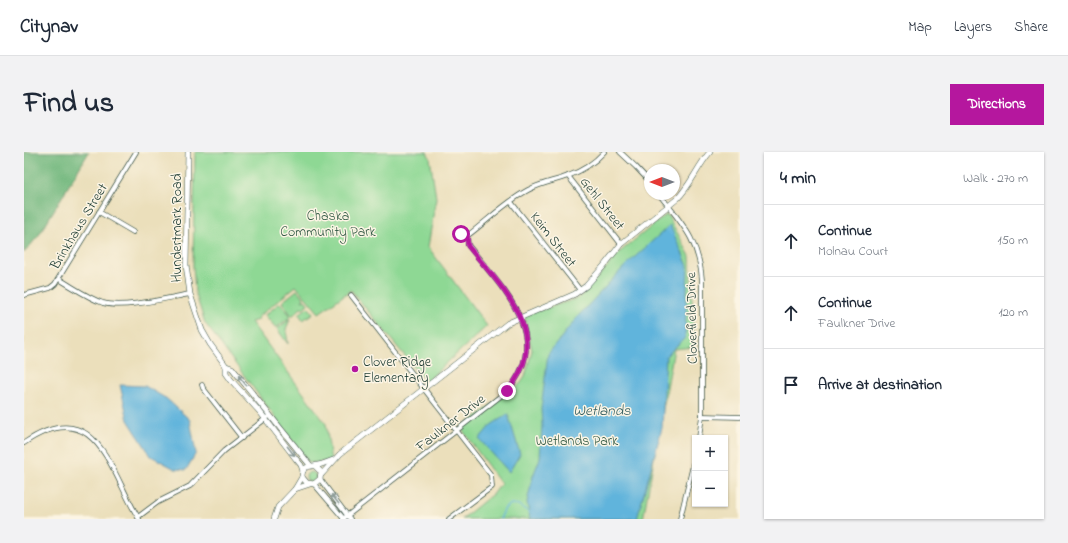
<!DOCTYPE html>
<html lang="en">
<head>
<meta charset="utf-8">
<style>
  :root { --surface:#fff; --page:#f2f2f3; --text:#1f2937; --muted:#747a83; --line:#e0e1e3; --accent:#b5179e }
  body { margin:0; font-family:"Indie Flower",sans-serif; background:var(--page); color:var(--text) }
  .controls { position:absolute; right:12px; bottom:12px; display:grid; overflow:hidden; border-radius:0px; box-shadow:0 1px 3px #0004 }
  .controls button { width:36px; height:36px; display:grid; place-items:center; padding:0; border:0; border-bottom:1px solid var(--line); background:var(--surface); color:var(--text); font:20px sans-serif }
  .compass { position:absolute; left:620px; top:12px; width:36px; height:36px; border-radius:50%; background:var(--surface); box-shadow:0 1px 3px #0004; rotate:270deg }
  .stop { position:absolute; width:12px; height:12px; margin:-9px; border:3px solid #b5179e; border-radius:50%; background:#fff }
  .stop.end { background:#b5179e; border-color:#fff; box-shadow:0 1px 4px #0008 }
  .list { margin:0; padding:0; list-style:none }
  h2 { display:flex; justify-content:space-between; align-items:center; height:52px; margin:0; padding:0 16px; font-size:17px }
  h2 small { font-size:13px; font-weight:400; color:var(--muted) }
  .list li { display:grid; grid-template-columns:26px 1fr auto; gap:12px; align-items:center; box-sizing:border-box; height:72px; padding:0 16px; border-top:1px solid var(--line) }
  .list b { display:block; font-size:15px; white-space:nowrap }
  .list p { margin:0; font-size:13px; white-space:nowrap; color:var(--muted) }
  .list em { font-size:13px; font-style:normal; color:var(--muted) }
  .icon { flex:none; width:22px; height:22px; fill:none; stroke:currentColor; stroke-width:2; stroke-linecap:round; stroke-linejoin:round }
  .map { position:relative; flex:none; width:716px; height:367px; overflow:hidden; border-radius:0px }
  header { display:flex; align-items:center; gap:24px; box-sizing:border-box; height:56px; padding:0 20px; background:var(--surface); border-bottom:1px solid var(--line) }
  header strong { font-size:19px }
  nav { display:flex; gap:22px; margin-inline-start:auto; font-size:14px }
  .intro { display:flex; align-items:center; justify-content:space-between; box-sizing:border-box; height:96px; padding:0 24px }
  h1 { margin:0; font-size:28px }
  .button { padding:10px 18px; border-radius:0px; background:var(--accent); color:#fff; font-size:14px; font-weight:700 }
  main { display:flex; gap:24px; padding:0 24px }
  aside { flex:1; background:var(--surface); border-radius:0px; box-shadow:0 1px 3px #0004 }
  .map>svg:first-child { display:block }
  .green { fill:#8ed894; stroke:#568a64 }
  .forest { fill:#72b87e; stroke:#487a59 }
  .water { fill:#60b4dc; stroke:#407888 }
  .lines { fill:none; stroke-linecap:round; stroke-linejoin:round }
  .stream { stroke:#60b4dc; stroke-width:1.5 }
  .minor-casing { stroke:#3e5548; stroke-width:5.5 }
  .tertiary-casing { stroke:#3e5548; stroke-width:6 }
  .minor { stroke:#fff; stroke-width:4 }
  .tertiary { stroke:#fff; stroke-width:5 }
  .oneway { stroke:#8f9e9a }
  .route { stroke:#b5179e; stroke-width:5 }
  .poi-dot { fill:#b5179e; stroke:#fcf5e5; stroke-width:1.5 }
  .labels { text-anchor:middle; stroke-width:3; stroke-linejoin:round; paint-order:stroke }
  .street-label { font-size:14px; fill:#1f3d34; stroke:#fcf5e5 }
  .park-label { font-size:14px; fill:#355c47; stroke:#fcf5e5 }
  .poi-label { font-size:14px; fill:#1f3d34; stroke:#fcf5e5; text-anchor:start }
  .water-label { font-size:15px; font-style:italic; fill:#2f5b5e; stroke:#fcf5e5 }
</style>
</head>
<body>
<header>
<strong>Citynav</strong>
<nav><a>Map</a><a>Layers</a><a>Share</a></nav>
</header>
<div class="intro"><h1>Find us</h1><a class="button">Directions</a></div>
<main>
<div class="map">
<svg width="716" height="367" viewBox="0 0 716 367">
  <rect width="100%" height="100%" fill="#fcf5e5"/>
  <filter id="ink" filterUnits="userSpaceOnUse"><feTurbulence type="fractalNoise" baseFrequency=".025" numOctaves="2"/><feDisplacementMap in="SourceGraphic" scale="8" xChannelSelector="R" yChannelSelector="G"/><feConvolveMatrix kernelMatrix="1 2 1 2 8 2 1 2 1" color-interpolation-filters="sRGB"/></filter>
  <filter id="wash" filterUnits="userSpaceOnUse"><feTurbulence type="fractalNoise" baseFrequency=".012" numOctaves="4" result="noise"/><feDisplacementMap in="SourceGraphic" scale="16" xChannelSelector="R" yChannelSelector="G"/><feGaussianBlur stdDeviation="0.9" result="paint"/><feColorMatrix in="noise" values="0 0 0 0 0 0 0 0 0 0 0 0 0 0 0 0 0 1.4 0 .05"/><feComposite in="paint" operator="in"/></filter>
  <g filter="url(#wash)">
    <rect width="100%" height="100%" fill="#ebdfbb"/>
    <g class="green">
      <path d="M171 0H403L406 6 412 46 404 95 463 174 402 230 327 138 295 161 272 134 235 164 234 168 227 170 302 272 307 309 285 311 181 171 171 140 169 114Z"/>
      <path d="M643 62 666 104 670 195 650 197 619 367H438L471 340 477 332 437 276 496 232 501 225 508 198 500 163 555 146 597 99Z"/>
      <path d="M273 138 280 146 278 149 281 148 284 152 279 156 276 155 277 156 268 164 258 150Z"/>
      <path d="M256 151 267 164 252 176 241 163Z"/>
      <path d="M284 155 289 161 279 168 275 162Z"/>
      <path d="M266 167 262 177 264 192 253 177Z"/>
      <circle cx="287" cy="325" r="5"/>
    </g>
    <path class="forest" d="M0 0H65L15 83 0 101Z"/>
    <g class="water">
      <path d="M646 73 664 114 661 186 642 204 638 276 613 367H506L503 350 509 324 516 306 518 273 517 257 524 202 555 163 600 115Z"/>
      <path d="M96 233 121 234 143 247 166 268 172 301 162 318 151 317 127 304 104 268Z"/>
      <path d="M484 262 496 302 485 320 455 287 467 273Z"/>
    </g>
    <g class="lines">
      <path class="stream" d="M476 367 481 356 487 352 495 353 506 361"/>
    </g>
  </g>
  <g filter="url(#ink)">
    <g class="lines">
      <g class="minor-casing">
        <g id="minor">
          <path d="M596 0 612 15 626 30"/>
          <path d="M544 24 597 92"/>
          <path d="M635 42C658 72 675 88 678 128V264L675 286"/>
          <path d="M487 50 556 138"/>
          <path d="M75 60 109 80"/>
          <path d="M443 84C462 70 483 49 504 38 517 31 531 29 544 24 558 19 570 11 580 0"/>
          <path d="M35 127C49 135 64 146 79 151 100 157 143 146 166 142"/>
          <path d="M0 143 26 136 31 132 112 0"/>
          <path d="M327 143 467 323 468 335 425 367"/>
          <path d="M178 233 179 236 218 286"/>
          <path d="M678 264 716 265"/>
          <path d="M0 291C73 241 86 320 115 367"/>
          <path d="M296 327 326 367"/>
          <path d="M290 332 320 367"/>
          <path d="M114 365 134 350 166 334 200 299 245 264"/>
          <path d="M319 367 483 239C531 186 478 136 444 93L443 84"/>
          <path d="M656 367 671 305"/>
        </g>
      </g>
      <g class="tertiary-casing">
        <g id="tertiary">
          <path d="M164 0 162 113 166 142 178 178 186 192 202 214"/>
          <path d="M202 214V221L207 228 236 260 272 307 277 313 279 319"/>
          <path d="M202 214 208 216 286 313"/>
          <path d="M291 314 297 320 296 327 290 332 283 331 278 325C278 313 285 315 294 313 299 312 304 310 309 308"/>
          <path d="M297 323 316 302 484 171 551 142 562 134 579 115 597 92 653 47C667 33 673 15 686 0"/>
          <path d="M271 337 286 332"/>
          <path d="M250 367 254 355 271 337 278 325"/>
        </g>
      </g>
      <use href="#minor" class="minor"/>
      <use href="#tertiary" class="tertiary"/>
    </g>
    <defs><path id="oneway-shaft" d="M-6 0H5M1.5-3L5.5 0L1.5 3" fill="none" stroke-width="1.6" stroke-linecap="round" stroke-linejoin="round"/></defs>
    <g class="oneway">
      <use href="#oneway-shaft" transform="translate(218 228) rotate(-128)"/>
      <use href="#oneway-shaft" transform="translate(267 299) rotate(52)"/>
      <use href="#oneway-shaft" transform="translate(311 347) rotate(-128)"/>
    </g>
  </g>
  <g class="lines" filter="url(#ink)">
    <path class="route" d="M437 82 443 84 444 94C478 136 531 185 483 239"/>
  </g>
  <circle class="poi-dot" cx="331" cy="217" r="4"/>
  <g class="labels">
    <g class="street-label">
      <text transform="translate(579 51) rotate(52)" y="5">Gehl Street</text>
      <text transform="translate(54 74) rotate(-59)" y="5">Brinkhaus Street</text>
      <text transform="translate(152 76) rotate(-90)" y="5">Hundertmark Road</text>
      <text transform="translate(530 87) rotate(52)" y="5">Keim Street</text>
      <text transform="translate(667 166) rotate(-91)" y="5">Cloverfield Drive</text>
      <text transform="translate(426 270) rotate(-38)" y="5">Faulkner Drive</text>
    </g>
    <g class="park-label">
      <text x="304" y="68">Chaska<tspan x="304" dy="16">Community Park</tspan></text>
      <text x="553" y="293">Wetlands Park</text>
    </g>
    <g class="poi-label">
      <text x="339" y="214">Clover Ridge<tspan x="339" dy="16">Elementary</tspan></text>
    </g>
    <g class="water-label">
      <text x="578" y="263">Wetlands</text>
    </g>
  </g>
</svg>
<div class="controls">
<button>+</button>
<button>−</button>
</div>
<svg class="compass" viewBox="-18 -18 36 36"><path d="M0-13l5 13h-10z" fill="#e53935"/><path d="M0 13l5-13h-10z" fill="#747a83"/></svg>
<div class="stop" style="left:437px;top:82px"></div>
<div class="stop end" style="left:483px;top:239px"></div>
</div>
<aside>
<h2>4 min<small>Walk · 270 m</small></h2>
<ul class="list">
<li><svg class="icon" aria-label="ahead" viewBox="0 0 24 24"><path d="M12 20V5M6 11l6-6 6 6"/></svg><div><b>Continue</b><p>Molnau Court</p></div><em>150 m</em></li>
<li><svg class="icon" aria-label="ahead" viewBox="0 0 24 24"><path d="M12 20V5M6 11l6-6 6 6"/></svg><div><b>Continue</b><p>Faulkner Drive</p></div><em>120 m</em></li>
<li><svg class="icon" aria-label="arrive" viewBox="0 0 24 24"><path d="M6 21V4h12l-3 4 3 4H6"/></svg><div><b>Arrive at destination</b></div></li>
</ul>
</aside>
</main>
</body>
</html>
